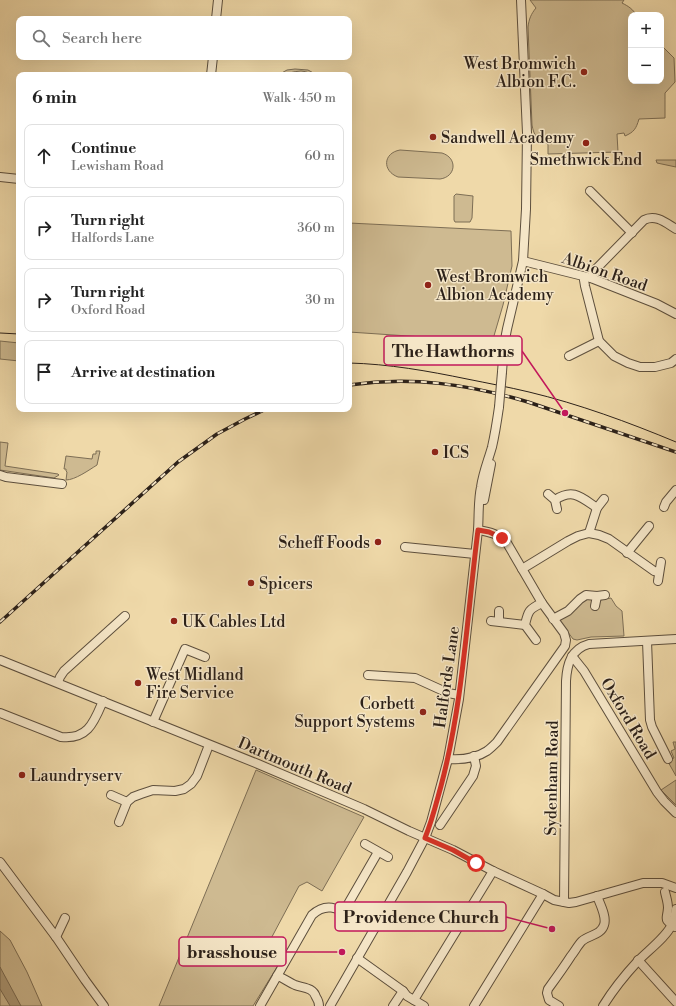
<!DOCTYPE html>
<html lang="en">
<head>
<meta charset="utf-8">
<style>
  :root { --surface:#fff; --page:#f6f6f6; --text:#222; --muted:#767676; --line:#e0e0e0 }
  body { margin:0; font-family:"Libre Bodoni",serif; background:var(--page); color:var(--text) }
  .controls { position:absolute; right:12px; top:12px; display:grid; overflow:hidden; border-radius:8px; box-shadow:0 4px 16px #0002 }
  .controls button { width:36px; height:36px; display:grid; place-items:center; padding:0; border:0; border-bottom:1px solid var(--line); background:var(--surface); color:var(--text); font:20px sans-serif }
  .stop { position:absolute; width:12px; height:12px; margin:-9px; border:3px solid #d93025; border-radius:50%; background:#fff }
  .stop.end { background:#d93025; border-color:#fff; box-shadow:0 1px 4px #0008 }
  .list { margin:0; padding:0; list-style:none }
  h2 { display:flex; justify-content:space-between; align-items:center; height:52px; margin:0; padding:0 16px; font-size:17px }
  h2 small { font-size:13px; font-weight:400; color:var(--muted) }
  .list li { display:grid; grid-template-columns:26px 1fr auto; gap:12px; align-items:center; box-sizing:border-box; height:64px; margin:0 8px 8px; padding:0 8px; border:1px solid var(--line); border-radius:8px }
  .list b { display:block; font-size:15px; white-space:nowrap }
  .list p { margin:0; font-size:13px; white-space:nowrap; color:var(--muted) }
  .list em { font-size:13px; font-style:normal; color:var(--muted) }
  .icon { flex:none; width:22px; height:22px; fill:none; stroke:currentColor; stroke-width:2; stroke-linecap:round; stroke-linejoin:round }
  .map { position:relative; flex:none; width:676px; height:1006px; overflow:hidden }
  .search { position:absolute; background:var(--surface); box-shadow:0 4px 16px #0002; left:16px; top:16px; width:336px; height:44px; display:flex; align-items:center; gap:10px; box-sizing:border-box; padding:0 14px; border-radius:8px; color:var(--muted); font-size:15px }
  .panel { position:absolute; background:var(--surface); box-shadow:0 4px 16px #0002; left:16px; top:72px; width:336px; height:340px; border-radius:8px }
  .map>svg:first-child { display:block }
  .green { fill:#ceba91; stroke:#7d6e55 }
  .water { fill:#ad9a78; stroke:#796a52 }
  .lines { fill:none; stroke-linecap:round; stroke-linejoin:round }
  .minor-casing { stroke:#5d4f3d; stroke-width:10 }
  .minor { stroke:#f5e6c7; stroke-width:8 }
  .tram { stroke:#2c2119; stroke-width:1 }
  .rail-casing { stroke:#2c2119; stroke-width:3.5 }
  .rail { stroke:#f5e6c7; stroke-width:2; stroke-dasharray:6; stroke-linecap:butt }
  .minor-bridge-casing { stroke:#5d4f3d; stroke-width:10; stroke-linecap:butt }
  .minor-bridge { stroke:#f5e6c7; stroke-width:8 }
  .route { stroke:#d93025; stroke-width:5 }
  .poi-dot { fill:#8f2418; stroke:#f5e6c7; stroke-width:1.5 }
  .labels { text-anchor:middle; stroke-width:3; stroke-linejoin:round; paint-order:stroke }
  .poi-label { font-size:16px; fill:#2c2119; stroke:#f5e6c7; text-anchor:start }
  .street-label { font-size:16px; fill:#2c2119; stroke:#f5e6c7 }
  .leader { fill:none; stroke:#c2185b; stroke-width:1.5 }
  .callout-dot { fill:#c2185b; stroke:#f5e6c7; stroke-width:1.5 }
  .callout { fill:#f5e6c7; stroke:#c2185b; stroke-width:1.5 }
  .callout-label { font-size:17px; text-anchor:middle; font-weight:bold; fill:#2c2119 }
</style>
</head>
<body>
<div class="map">
<svg width="676" height="1006" viewBox="0 0 676 1006">
  <rect width="100%" height="100%" fill="#efd9a9"/>
  <filter id="stains"><feTurbulence type="fractalNoise" baseFrequency=".005" numOctaves="4"/><feColorMatrix values="0 0 0 0 .2 0 0 0 0 .09 0 0 0 0 .02 0 0 0 .5 -.17"/></filter>
  <radialGradient id="worn" r=".72"><stop offset=".6" stop-color="#630" stop-opacity="0"/><stop offset="1" stop-color="#630" stop-opacity=".3"/></radialGradient>
  <g class="green">
    <path d="M530 0H624L622 3C628 6 633 9 636 15H631V81H661V27H663V47L674 58 675 82 665 93V118L639 119C636 129 634 132 625 136L624 133 617 134 618 152 548 154V144C537 140 534 136 532 125L528 27C529 19 531 14 536 8Z"/>
    <path d="M295 69 308 70 317 75C311 75 307 71 301 71 293 71 286 75 278 75L287 70Z"/>
    <path d="M400 150 442 153C458 158 456 177 440 179L398 177C382 171 383 153 400 150Z"/>
    <path d="M656 160H676V167L657 163Z"/>
    <path d="M456 194 473 196 472 218 470 222H455L454 220V196Z"/>
    <path d="M349 223 511 231 512 266 503 305 491 346 423 337 349 332Z"/>
    <path d="M0 341 19 343V361L0 359Z"/>
    <path d="M0 442 8 443 5 466 58 474 59 475 54 478 0 470Z"/>
    <path d="M96 451H100L97 465C89 470 75 480 66 480L67 472 66 471V469H64L66 456 92 459 93 454H96Z"/>
    <path d="M587 598 592 599V606L597 607 600 600 611 598 616 606 622 611 624 636 591 637 577 640 573 639 559 620Z"/>
    <path d="M673 742H676V776L667 760 674 758 671 751 675 749Z"/>
    <path d="M256 770 364 817 322 891 307 882 299 886 266 948 282 959 253 1006H159Z"/>
    <path d="M676 780V805L661 790Z"/>
    <path d="M0 931 10 940 27 972 42 1006H0Z"/>
  </g>
  <path class="water" d="M0 967 21 1006H10L9 1004 0 989Z"/>
  <g class="lines">
    <g class="minor-casing">
      <g id="minor">
        <path d="M216 19 218 0"/>
        <path d="M211 75 213 57"/>
        <path d="M0 177 19 179"/>
        <path d="M590 191 632 233"/>
        <path d="M523 261 591 278 657 304 676 314"/>
        <path d="M585 277 584 280 585 286 599 341 614 356 628 363 640 367H655L671 363 676 359"/>
        <path d="M591 278 596 269 644 220C656 214 666 223 676 229"/>
        <path d="M569 356 599 341"/>
        <path d="M502 372 504 345 507 329 523 261 526 209 527 133 521 0"/>
        <path d="M0 475 6 477 62 484"/>
        <path d="M548 494 555 500 557 509"/>
        <path d="M484 500 491 464"/>
        <path d="M555 500C573 488 581 497 597 508"/>
        <path d="M664 507 666 502 676 490"/>
        <path d="M589 533 597 508 604 499"/>
        <path d="M405 547 475 554"/>
        <path d="M627 553 649 526"/>
        <path d="M522 569 568 541 578 536 589 533 599 535 609 539 654 571 659 572"/>
        <path d="M658 581 661 562"/>
        <path d="M595 606 597 596"/>
        <path d="M553 619 568 611 580 599 586 595 597 596 605 595"/>
        <path d="M491 621 525 625"/>
        <path d="M499 621V611"/>
        <path d="M536 640 525 625C528 611 529 609 542 603"/>
        <path d="M647 641 650 720 652 727 668 759"/>
        <path d="M572 656 584 671 657 792 664 801 676 813"/>
        <path d="M0 660 258 764 364 809 409 831 453 850 493 871 543 894 554 900 569 903 576 902 643 883H662L676 888"/>
        <path d="M368 675 415 678 448 693 459 695"/>
        <path d="M58 682 60 677 64 671 125 616"/>
        <path d="M0 713 61 737C88 740 94 722 103 701"/>
        <path d="M153 722 185 649 205 657"/>
        <path d="M448 759C461 760 476 758 487 751 491 748 494 745 497 742L565 646 566 640 564 633 542 603 507 543C499 534 490 532 478 530"/>
        <path d="M111 795 127 802"/>
        <path d="M119 822 127 802 133 797 141 794 153 790 175 791 184 789 191 784 197 776 209 745"/>
        <path d="M440 825 473 776 476 766 474 756"/>
        <path d="M365 844 388 857"/>
        <path d="M0 862 56 937 85 980 104 1006"/>
        <path d="M665 892C666 897 668 902 668 908 667 921 663 918 675 927"/>
        <path d="M564 902 566 681C567 664 571 649 589 644L676 639"/>
        <path d="M344 911 378 852"/>
        <path d="M56 937 65 918"/>
        <path d="M357 958 403 991 407 996 424 1006"/>
        <path d="M638 960 676 1002"/>
        <path d="M277 976C284 978 288 982 295 985 303 988 313 987 316 997 318 1000 319 1002 319 1006"/>
        <path d="M414 1000 493 871"/>
        <path d="M260 1006 312 915C326 902 337 908 352 916 360 920 367 924 375 928"/>
        <path d="M330 1006 407 872 425 838 431 822 448 759 459 699 478 530C479 516 478 501 481 487 483 473 488 461 492 447 495 434 497 421 499 407"/>
        <path d="M393 1006 403 991"/>
        <path d="M474 1006 543 894"/>
        <path d="M559 1006 549 1000 547 993 548 989C556 978 564 967 571 956 575 951 578 945 582 941 589 935 601 935 604 925 607 917 600 904 597 896"/>
        <path d="M603 1006C613 990 624 976 637 962 646 952 667 937 672 924 674 919 675 914 676 909"/>
      </g>
    </g>
    <use href="#minor" class="minor"/>
    <g class="tram">
      <path d="M0 333 19 334"/>
      <path d="M349 363C389 364 428 371 467 379 487 383 508 387 529 392 579 404 628 422 676 442"/>
    </g>
    <g class="rail-casing">
      <g id="rail">
        <path d="M349 385C412 376 467 384 528 402L676 452"/>
        <path d="M0 622 178 462 217 434 245 419 266 409"/>
      </g>
    </g>
    <use href="#rail" class="rail"/>
    <g class="minor-bridge-casing">
      <path id="minor-bridge" d="M499 407 502 372"/>
    </g>
    <use href="#minor-bridge" class="minor-bridge"/>
  </g>
  <g class="lines">
    <path class="route" d="M476 863 453 850 425 838C432 821 436 804 441 786 463 703 467 616 478 530L489 532 502 538"/>
  </g>
  <g class="poi-dot">
    <circle cx="584" cy="72" r="4"/>
    <circle cx="433" cy="137" r="4"/>
    <circle cx="586" cy="143" r="4"/>
    <circle cx="428" cy="285" r="4"/>
    <circle cx="435" cy="452" r="4"/>
    <circle cx="378" cy="542" r="4"/>
    <circle cx="251" cy="583" r="4"/>
    <circle cx="174" cy="621" r="4"/>
    <circle cx="138" cy="683" r="4"/>
    <circle cx="423" cy="712" r="4"/>
    <circle cx="22" cy="775" r="4"/>
  </g>
  <g class="labels">
    <g class="poi-label">
      <text x="576" y="69" text-anchor="end">West Bromwich<tspan x="576" dy="18">Albion F.C.</tspan></text>
      <text x="441" y="143">Sandwell Academy</text>
      <text x="586" y="165" text-anchor="middle">Smethwick End</text>
      <text x="436" y="282">West Bromwich<tspan x="436" dy="18">Albion Academy</tspan></text>
      <text x="443" y="458">ICS</text>
      <text x="370" y="548" text-anchor="end">Scheff Foods</text>
      <text x="259" y="589">Spicers</text>
      <text x="182" y="627">UK Cables Ltd</text>
      <text x="146" y="680">West Midland<tspan x="146" dy="18">Fire Service</tspan></text>
      <text x="415" y="709" text-anchor="end">Corbett<tspan x="415" dy="18">Support Systems</tspan></text>
      <text x="30" y="781">Laundryserv</text>
    </g>
    <g class="street-label">
      <text transform="translate(605 271) rotate(19)" y="6">Albion Road</text>
      <text transform="translate(446 677) rotate(-82)" y="6">Halfords Lane</text>
      <text transform="translate(629 718) rotate(59)" y="6">Oxford Road</text>
      <text transform="translate(295 765) rotate(23)" y="6">Dartmouth Road</text>
      <text transform="translate(551 778) rotate(-89)" y="6">Sydenham Road</text>
    </g>
  </g>
  <path class="leader" d="M565 413L522 351M552 929L506 917M342 952L286 952"/>
  <g class="callout-dot">
    <circle cx="565" cy="413" r="4"/>
    <circle cx="552" cy="929" r="4"/>
    <circle cx="342" cy="952" r="4"/>
  </g>
  <g class="callout">
    <rect x="384" y="336" width="138" height="29" rx="4"/>
    <rect x="335" y="902" width="171" height="29" rx="4"/>
    <rect x="179" y="937" width="107" height="29" rx="4"/>
  </g>
  <g class="callout-label">
    <text x="453" y="357">The Hawthorns</text>
    <text x="421" y="923">Providence Church</text>
    <text x="232" y="958">brasshouse</text>
  </g>
  <rect width="100%" height="100%" filter="url(#stains)"/>
  <rect width="100%" height="100%" fill="url(#worn)"/>
</svg>
<div class="controls">
<button>+</button>
<button>−</button>
</div>
<div class="stop" style="left:476px;top:863px"></div>
<div class="stop end" style="left:502px;top:538px"></div>
<div class="search"><svg class="icon" aria-label="search" viewBox="0 0 24 24"><circle cx="10" cy="10" r="6"/><path d="M15 15l6 6"/></svg>Search here</div>
<section class="panel">
<h2>6 min<small>Walk · 450 m</small></h2>
<ul class="list">
<li><svg class="icon" aria-label="ahead" viewBox="0 0 24 24"><path d="M12 20V5M6 11l6-6 6 6"/></svg><div><b>Continue</b><p>Lewisham Road</p></div><em>60 m</em></li>
<li><svg class="icon" aria-label="right" viewBox="0 0 24 24"><path d="M7 20v-9h11M14 6l5 5-5 5"/></svg><div><b>Turn right</b><p>Halfords Lane</p></div><em>360 m</em></li>
<li><svg class="icon" aria-label="right" viewBox="0 0 24 24"><path d="M7 20v-9h11M14 6l5 5-5 5"/></svg><div><b>Turn right</b><p>Oxford Road</p></div><em>30 m</em></li>
<li><svg class="icon" aria-label="arrive" viewBox="0 0 24 24"><path d="M6 21V4h12l-3 4 3 4H6"/></svg><div><b>Arrive at destination</b></div></li>
</ul>
</section>
</div>
</body>
</html>
